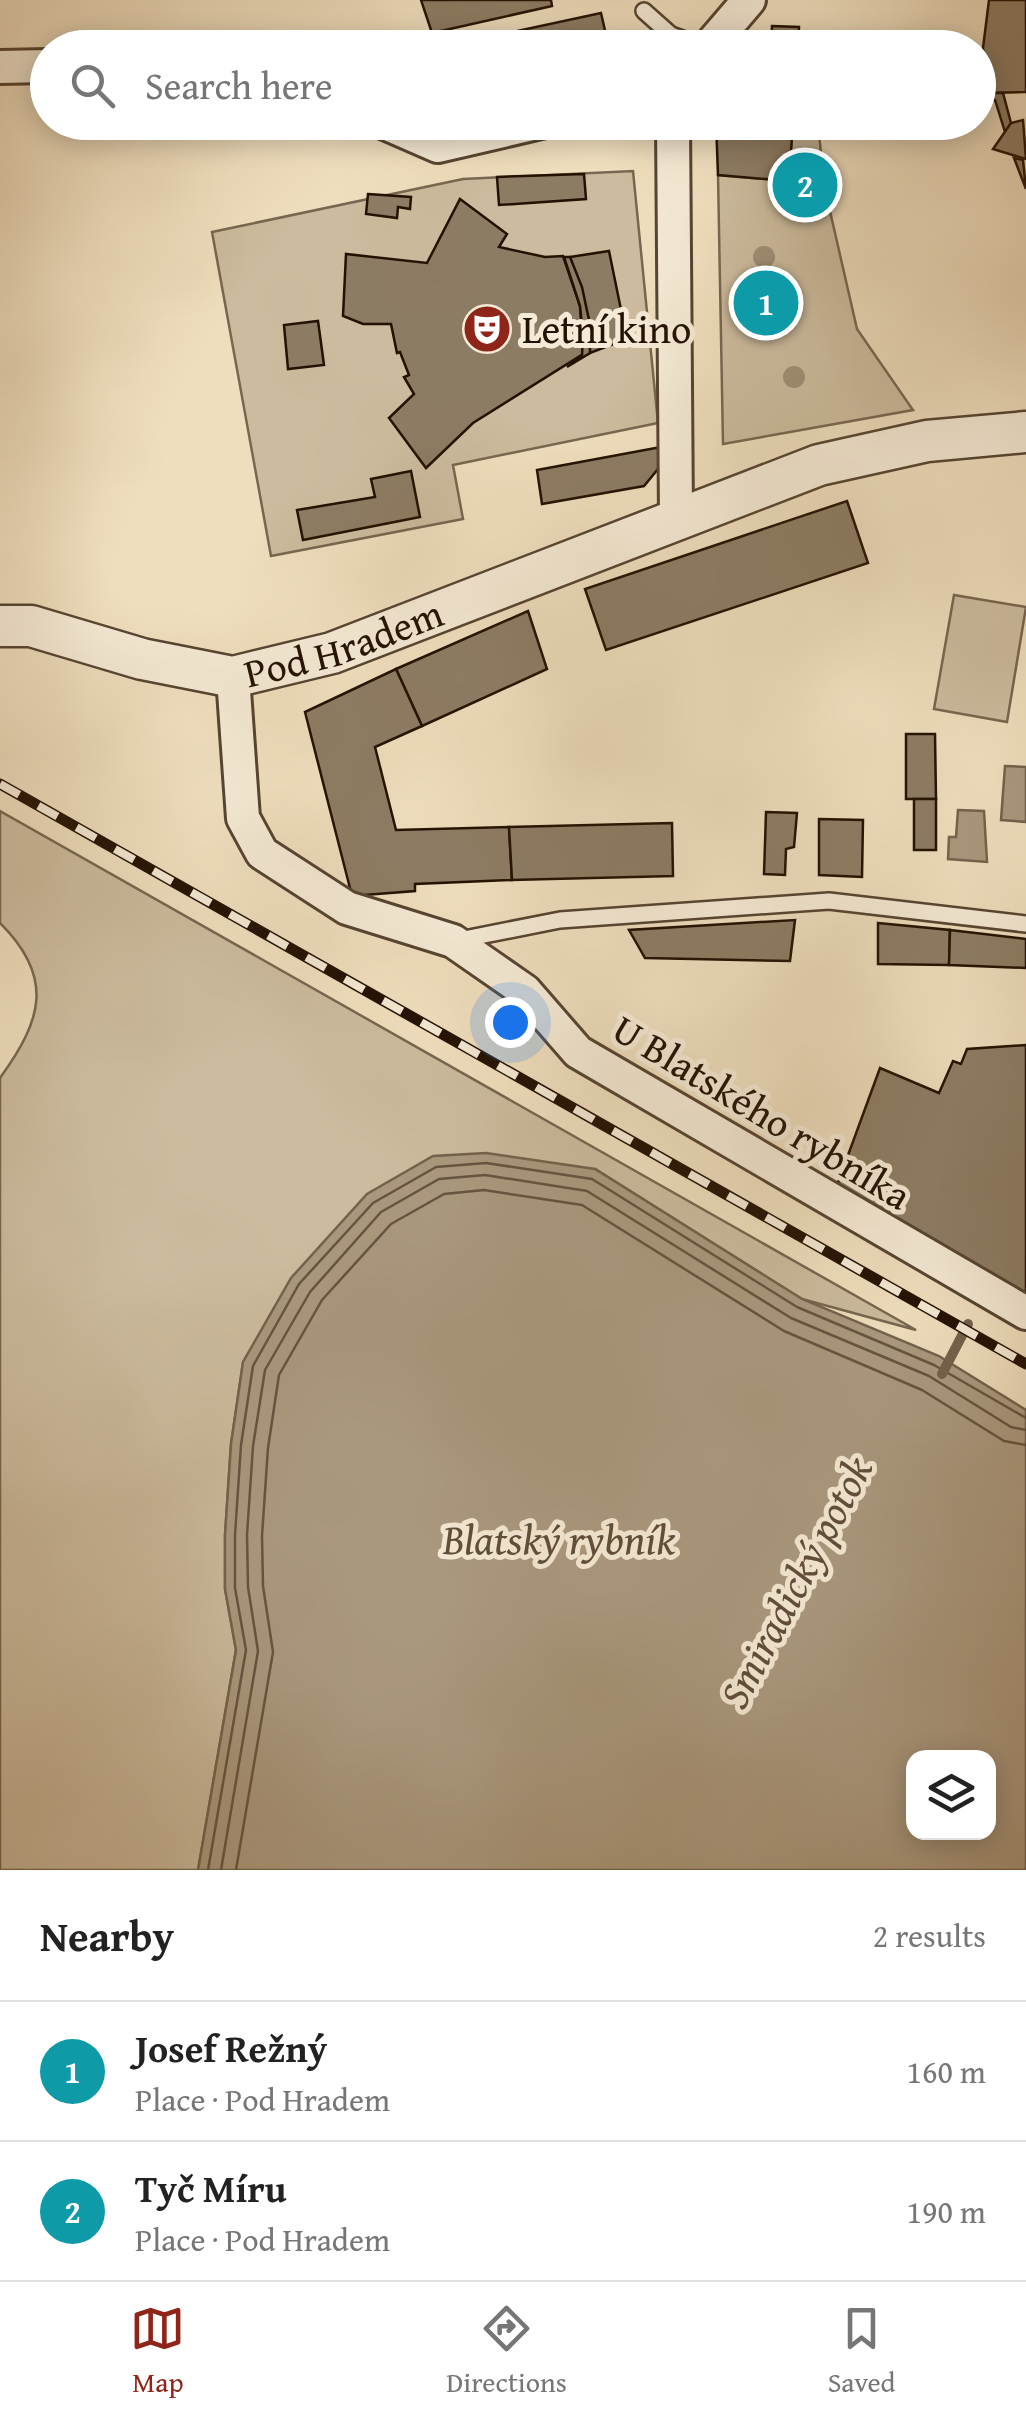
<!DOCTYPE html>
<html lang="en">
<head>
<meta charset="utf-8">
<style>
  :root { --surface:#fff; --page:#f6f6f6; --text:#222; --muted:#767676; --line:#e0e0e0; --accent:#8f2418 }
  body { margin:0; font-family:"Gentium Book Plus",serif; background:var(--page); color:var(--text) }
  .controls { position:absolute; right:30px; bottom:30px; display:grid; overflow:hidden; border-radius:20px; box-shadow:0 5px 25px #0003 }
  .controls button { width:90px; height:90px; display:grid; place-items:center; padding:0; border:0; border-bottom:2px solid var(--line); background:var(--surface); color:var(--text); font:50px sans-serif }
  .you { position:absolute; left:510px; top:1022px; width:35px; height:35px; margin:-25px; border:8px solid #fff; border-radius:50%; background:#1a73e8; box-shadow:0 0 0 15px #1a73e833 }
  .badge { display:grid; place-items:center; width:65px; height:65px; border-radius:50%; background:var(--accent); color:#fff; font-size:32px; font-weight:700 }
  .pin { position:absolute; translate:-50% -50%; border:5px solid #fff; box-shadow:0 2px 10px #0006 }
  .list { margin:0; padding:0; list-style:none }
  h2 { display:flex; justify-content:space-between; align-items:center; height:130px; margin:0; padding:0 40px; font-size:42px }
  h2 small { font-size:32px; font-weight:400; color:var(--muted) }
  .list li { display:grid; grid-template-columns:65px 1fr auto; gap:30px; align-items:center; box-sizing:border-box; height:140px; padding:0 40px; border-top:2px solid var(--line) }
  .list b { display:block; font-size:38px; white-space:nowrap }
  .list p { margin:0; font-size:32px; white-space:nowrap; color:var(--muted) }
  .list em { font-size:32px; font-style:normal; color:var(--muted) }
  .icon { flex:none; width:55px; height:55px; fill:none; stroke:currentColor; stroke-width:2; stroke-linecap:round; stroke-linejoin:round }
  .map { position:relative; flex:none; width:1026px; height:1870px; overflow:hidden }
  .search { position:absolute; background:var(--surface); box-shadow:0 5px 25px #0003; left:30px; right:30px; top:30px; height:110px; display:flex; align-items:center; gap:25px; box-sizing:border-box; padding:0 35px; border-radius:55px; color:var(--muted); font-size:38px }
  .sheet { height:410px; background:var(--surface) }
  nav { display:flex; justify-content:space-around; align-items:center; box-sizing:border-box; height:140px; border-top:2px solid var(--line); background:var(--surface); font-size:28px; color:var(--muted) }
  nav a { display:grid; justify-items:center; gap:5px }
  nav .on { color:var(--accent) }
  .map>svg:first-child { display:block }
  .green { fill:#ccbb9e; stroke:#786650; stroke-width:2.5 }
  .water { fill:#aa987e; stroke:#74624c; stroke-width:2.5; fill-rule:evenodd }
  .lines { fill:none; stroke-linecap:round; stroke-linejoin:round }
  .shore { stroke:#665440; stroke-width:2.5 }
  .stream { stroke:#74624c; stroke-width:10 }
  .building { fill:#8d7c64; stroke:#231102; stroke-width:2.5 }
  .service-casing { stroke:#564431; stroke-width:20 }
  .minor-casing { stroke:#564431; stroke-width:38 }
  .tertiary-casing { stroke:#564431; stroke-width:45 }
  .service { stroke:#f5ead5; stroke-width:15 }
  .minor { stroke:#f5ead5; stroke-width:32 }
  .tertiary { stroke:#f5ead5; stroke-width:40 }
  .rail-casing { stroke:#231102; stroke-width:11 }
  .rail { stroke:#f5ead5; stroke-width:8; stroke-dasharray:22; stroke-linecap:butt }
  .tree { fill:#9f8e75 }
  .labels { text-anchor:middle; stroke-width:10; stroke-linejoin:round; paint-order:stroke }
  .poi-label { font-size:40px; fill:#231102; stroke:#f5ead5; text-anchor:start }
  .street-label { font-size:40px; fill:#231102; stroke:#f5ead5 }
  .water-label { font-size:42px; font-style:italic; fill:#604e3a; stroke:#f5ead5 }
</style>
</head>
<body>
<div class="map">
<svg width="1026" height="1870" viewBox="0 0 1026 1870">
  <rect width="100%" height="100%" fill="#efdebe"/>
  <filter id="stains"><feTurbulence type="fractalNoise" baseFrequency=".002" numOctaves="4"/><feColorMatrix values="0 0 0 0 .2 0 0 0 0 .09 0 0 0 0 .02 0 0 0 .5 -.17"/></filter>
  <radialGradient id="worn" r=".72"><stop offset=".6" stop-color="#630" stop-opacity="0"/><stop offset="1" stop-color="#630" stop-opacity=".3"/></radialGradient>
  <g class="green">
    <path d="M793 123H818L824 185 857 329 913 410 723 444 718 175 788 181Z"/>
    <path d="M633 171 658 423 453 465 463 519 271 556 212 232 463 179Z"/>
    <path d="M954 595 1026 607 1007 722 934 709Z"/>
    <path d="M0 811 916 1330 802 1299 595 1169 293 1276 243 1363 231 1444 225 1535V1589L236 1650 198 1870H0V1078C42 1020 55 978 0 923Z"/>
  </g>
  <g class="water">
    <path d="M1005 766 1026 767V822L1001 820Z"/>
    <path d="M958 810 984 811 987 862 948 859 949 837H956Z"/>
    <path d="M486 1153 595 1169 802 1299 939 1356 1026 1410V1870H198L236 1650 225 1589V1535L231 1444 243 1362 291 1278 367 1194 433 1156ZM914 1758H988V1832H914Z"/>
  </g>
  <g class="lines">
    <g class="shore">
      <path d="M208 1870 246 1650 235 1588V1535L241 1445 253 1366 299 1284 373 1203 436 1167 486 1163 592 1179 797 1307 934 1365 1026 1418"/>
      <path d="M221 1870 258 1651 248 1587 247 1535 253 1446 265 1370 310 1292 381 1212 439 1179 485 1175 587 1191 791 1318 929 1376 1011 1427 1026 1430"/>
      <path d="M236 1870 273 1652 263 1586 262 1536 268 1448 279 1375 322 1300 391 1224 444 1194 484 1190 582 1205 784 1331 922 1390 1004 1441 1026 1445"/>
    </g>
    <path class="stream" d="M942 1374 968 1324"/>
  </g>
  <g class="building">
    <path d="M421 0H551L552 6 432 33Z"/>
    <path d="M989 0H1026V92L987 93 983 48Z"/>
    <path d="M601 13 609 48H439Z"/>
    <path d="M772 26 799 27 798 48H743L771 46Z"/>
    <path d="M987 93H1003L1011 123 1005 132 995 100H988Z"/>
    <path d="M1023 120 1026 159 993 149 1011 123Z"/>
    <path d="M716 122H793L789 181 718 175Z"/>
    <path d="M1014 158 1023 160 1026 189Z"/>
    <path d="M584 174 586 199 499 205 497 177Z"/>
    <path d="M368 194 411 197 410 209 398 207 397 218 366 214Z"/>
    <path d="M460 199 507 234 499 247 545 257 563 256 580 306 583 354 473 423 426 468 389 418 414 394 404 377 409 375 400 352 397 353 391 324H363L343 316 346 254 427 263Z"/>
    <path d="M609 251 627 339 590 353 589 320 570 257Z"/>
    <path d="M564 257H570L582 287 589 320 590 353 567 367 582 356 583 334 580 306Z"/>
    <path d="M318 321 324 365 288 369 284 325Z"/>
    <path d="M661 447 662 464 644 486 542 504 537 470Z"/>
    <path d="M411 471 420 517 303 540 297 510 375 497 371 479Z"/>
    <path d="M847 501 868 563 606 650 585 589Z"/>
    <path d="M528 611 547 669 422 726 396 669Z"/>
    <path d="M396 669 422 726 375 747 396 830 509 827 512 880 415 884V891L352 896 305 712Z"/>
    <path d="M906 734H935L936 799H906Z"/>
    <rect x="914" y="799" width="22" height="51"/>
    <path d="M766 812 797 813 794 847 786 849 785 875 764 874Z"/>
    <path d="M819 819 863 820 862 877 819 875Z"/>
    <path d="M672 823 673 876 512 880 509 827Z"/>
    <path d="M795 920 790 961 645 958 629 930Z"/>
    <path d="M878 923 950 930 949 965 878 964Z"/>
    <path d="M950 930 1026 939V968L949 965Z"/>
    <path d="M1026 1045V1297L836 1188 880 1068 939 1093 953 1061 961 1064 967 1049Z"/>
  </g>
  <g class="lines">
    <g class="service-casing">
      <g id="service">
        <path d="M644 11 671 35 707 48"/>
        <path d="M459 940 560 920 829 901 1026 924"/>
      </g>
    </g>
    <g class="minor-casing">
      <g id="minor">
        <path d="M708 48 749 0"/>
        <path d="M0 67 48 66"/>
        <path d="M383 122 438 146 541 122"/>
        <path d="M673 122 676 517"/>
        <path d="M233 677 243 818 262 853 347 908 453 941 525 991 578 1052 1026 1313"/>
      </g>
    </g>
    <g class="tertiary-casing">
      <g id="tertiary">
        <path id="s1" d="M0 626H31L142 659 233 677 332 653 819 465 927 441 1026 432"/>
      </g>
    </g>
    <use href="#service" class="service"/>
    <use href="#minor" class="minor"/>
    <use href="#tertiary" class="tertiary"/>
    <g class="rail-casing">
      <path id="rail" d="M0 784 1026 1364"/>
    </g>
    <use href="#rail" class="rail"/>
  </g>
  <g class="tree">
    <circle cx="764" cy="257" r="11"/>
    <circle cx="794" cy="377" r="11"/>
  </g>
  <defs>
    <g id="theatre-disc" transform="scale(2.5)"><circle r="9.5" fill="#8f2418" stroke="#f5ead5"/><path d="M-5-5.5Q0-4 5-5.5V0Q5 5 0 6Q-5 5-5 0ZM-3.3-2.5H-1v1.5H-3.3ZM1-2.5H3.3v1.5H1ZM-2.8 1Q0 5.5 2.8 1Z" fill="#fff"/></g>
  </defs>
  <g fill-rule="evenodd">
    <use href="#theatre-disc" x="487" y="329"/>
  </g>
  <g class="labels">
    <g class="poi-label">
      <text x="522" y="343">Letní kino</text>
    </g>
    <g class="street-label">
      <text dy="14" stroke="none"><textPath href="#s1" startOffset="355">Pod Hradem</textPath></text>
      <text transform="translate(762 1112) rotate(31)" y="14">U Blatského rybníka</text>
    </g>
    <g class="water-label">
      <text x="559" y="1554">Blatský rybník</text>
      <text transform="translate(795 1582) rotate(-62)" y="15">Smiradický potok</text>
    </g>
  </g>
  <rect width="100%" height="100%" filter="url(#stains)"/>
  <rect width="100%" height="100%" fill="url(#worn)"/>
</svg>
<div class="controls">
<button><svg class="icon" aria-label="layers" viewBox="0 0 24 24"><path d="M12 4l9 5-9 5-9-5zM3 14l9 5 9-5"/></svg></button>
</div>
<div class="you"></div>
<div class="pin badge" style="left:766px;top:303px;background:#0f9aa8">1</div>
<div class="pin badge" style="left:805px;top:185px;background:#0f9aa8">2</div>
<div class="search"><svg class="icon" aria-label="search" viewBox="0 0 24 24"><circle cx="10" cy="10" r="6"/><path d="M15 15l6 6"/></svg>Search here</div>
</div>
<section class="sheet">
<h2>Nearby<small>2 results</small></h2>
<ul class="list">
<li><span class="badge" style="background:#0f9aa8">1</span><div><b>Josef Režný</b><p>Place · Pod Hradem</p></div><em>160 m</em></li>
<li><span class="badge" style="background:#0f9aa8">2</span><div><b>Tyč Míru</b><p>Place · Pod Hradem</p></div><em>190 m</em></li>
</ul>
</section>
<nav>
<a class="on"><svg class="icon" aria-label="map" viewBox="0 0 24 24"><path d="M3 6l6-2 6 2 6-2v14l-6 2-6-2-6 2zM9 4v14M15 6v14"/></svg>Map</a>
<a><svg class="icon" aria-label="directions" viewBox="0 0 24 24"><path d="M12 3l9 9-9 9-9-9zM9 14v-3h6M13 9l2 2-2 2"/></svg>Directions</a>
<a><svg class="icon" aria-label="saved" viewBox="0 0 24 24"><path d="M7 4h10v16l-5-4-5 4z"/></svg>Saved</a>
</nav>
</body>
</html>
